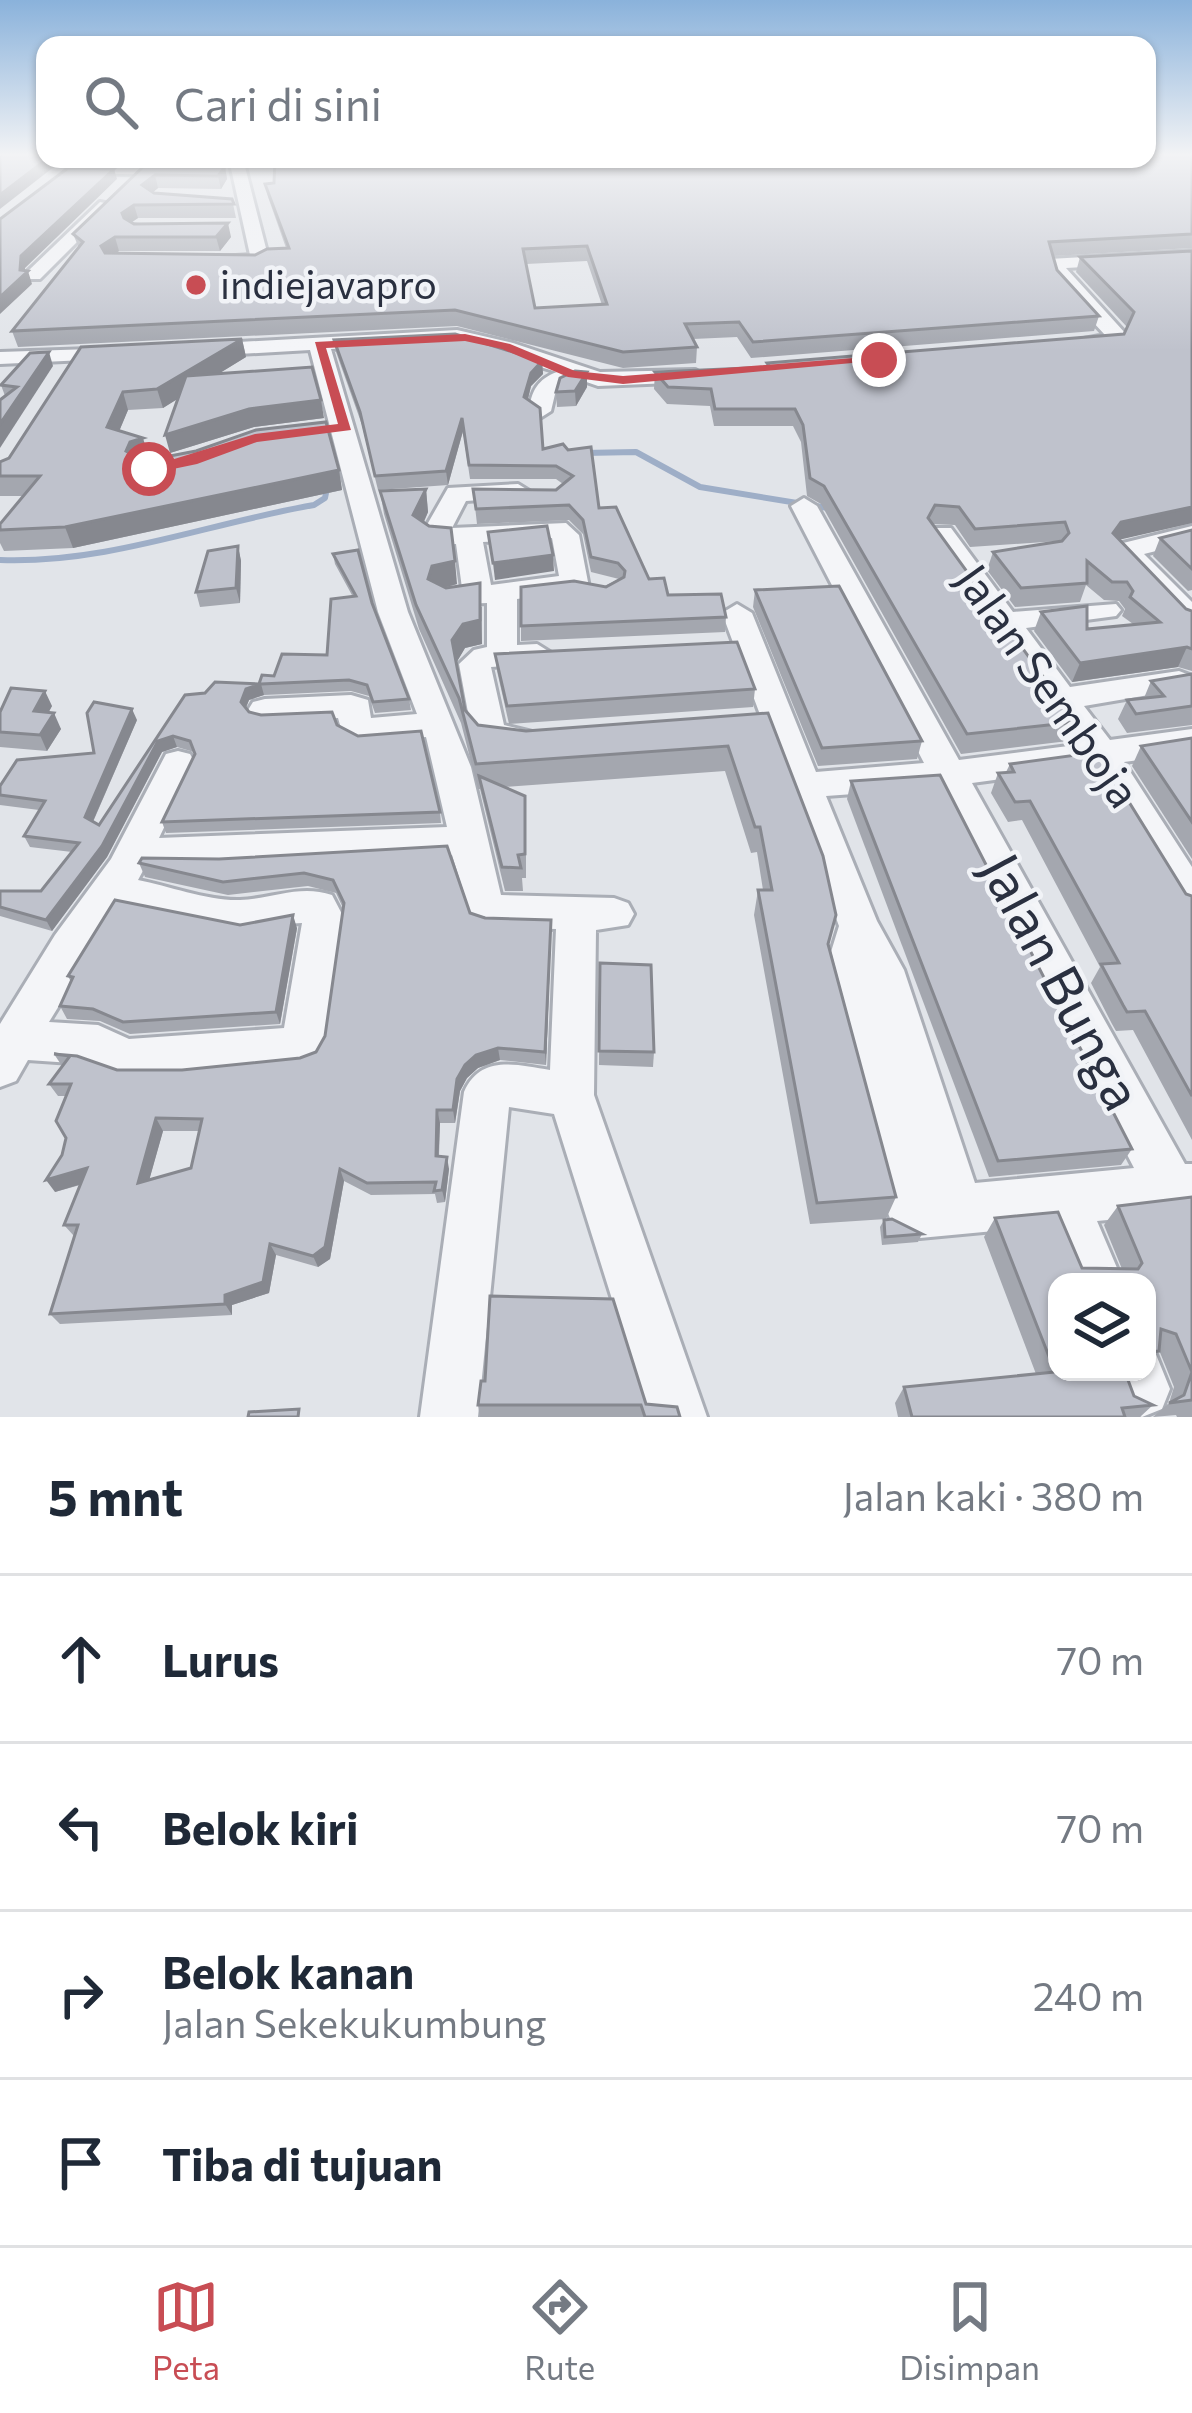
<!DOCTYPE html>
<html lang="id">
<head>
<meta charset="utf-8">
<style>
  :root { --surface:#fff; --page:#f6f6f7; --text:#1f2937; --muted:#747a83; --line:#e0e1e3; --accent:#c84d54 }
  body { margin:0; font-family:Commissioner,sans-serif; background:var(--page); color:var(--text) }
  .controls { position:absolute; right:36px; bottom:36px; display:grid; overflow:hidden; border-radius:24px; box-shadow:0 3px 9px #0004 }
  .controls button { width:108px; height:108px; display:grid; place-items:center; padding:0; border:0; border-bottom:3px solid var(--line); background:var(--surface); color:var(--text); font:60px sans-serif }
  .stop { position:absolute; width:36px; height:36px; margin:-27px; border:9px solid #c84d54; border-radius:50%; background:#fff }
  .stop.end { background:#c84d54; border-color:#fff; box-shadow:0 3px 12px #0008 }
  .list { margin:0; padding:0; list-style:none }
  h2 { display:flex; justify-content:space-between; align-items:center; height:156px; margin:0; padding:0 48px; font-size:51px }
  h2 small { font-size:39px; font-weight:400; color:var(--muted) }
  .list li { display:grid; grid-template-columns:78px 1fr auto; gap:36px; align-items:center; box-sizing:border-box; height:168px; padding:0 48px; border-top:3px solid var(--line) }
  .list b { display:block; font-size:45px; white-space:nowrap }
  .list p { margin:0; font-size:39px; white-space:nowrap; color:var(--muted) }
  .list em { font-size:39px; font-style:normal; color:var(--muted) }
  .icon { flex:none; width:66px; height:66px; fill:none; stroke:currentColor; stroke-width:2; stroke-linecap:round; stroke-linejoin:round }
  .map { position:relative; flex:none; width:1192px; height:1417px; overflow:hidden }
  .search { position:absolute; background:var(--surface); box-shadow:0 3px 9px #0004; left:36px; right:36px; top:36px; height:132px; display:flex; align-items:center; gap:30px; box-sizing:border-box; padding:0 42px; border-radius:24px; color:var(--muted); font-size:45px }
  .sheet { height:828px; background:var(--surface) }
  nav { display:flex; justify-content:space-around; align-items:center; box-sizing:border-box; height:168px; border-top:3px solid var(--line); background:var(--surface); font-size:33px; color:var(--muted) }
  nav a { display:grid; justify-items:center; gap:6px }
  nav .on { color:var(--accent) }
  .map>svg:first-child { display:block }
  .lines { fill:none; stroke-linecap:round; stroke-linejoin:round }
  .stream { stroke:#9eaec7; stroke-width:6 }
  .minor-casing { stroke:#aaaeb6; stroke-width:6 }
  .minor { fill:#f4f5f8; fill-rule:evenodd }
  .wall { fill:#a4a7af; fill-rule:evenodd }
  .shaded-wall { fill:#86888f }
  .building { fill:#bfc2cc; stroke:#86888f; stroke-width:3; fill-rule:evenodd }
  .route { fill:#c84d54 }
  .poi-dot { fill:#c84d54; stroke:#f1f3f7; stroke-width:4.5 }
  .labels { text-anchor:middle; stroke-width:9; stroke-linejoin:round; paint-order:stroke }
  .far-poi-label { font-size:39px; fill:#2a3040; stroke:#f1f3f7; text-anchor:start }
  .street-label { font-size:45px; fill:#2a3040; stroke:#f1f3f7 }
  .near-street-label { font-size:54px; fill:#2a3040; stroke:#f1f3f7 }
</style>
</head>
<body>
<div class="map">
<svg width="1192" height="1417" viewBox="0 0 1192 1417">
  <rect width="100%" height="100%" fill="#e1e4e9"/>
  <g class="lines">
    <g class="stream">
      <path d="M584 453 636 452 700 487 828 508"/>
      <path d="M0 560C107 564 209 523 314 505L325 498 327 488"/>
    </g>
    <g class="minor-casing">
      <g id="minor">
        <path d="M229 159H243L268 256 260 265 221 267 212 262 221 257 250 255Z"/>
        <path d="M69 166 180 167 187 171 180 175 64 173Z"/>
        <path d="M100 202 114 205 40 279H28V271Z"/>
        <path d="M1192 251V261L1066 268 1126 334 1118 345 1068 350V342L1105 335 1056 282 1049 259Z"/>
        <path d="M457 330 513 343 600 372 695 370 706 376 695 382 598 386 578 379 556 390 551 411 540 418 529 411C531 391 538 379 557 372L457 342 331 349 408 612 471 767 501 895 614 898 628 903 634 914 628 925 596 930 594 1095 707 1417H649L554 1114 509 1107 478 1417H420L464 1092C481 1054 516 1065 550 1070L556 929 487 927 473 922 452 855 224 868 145 867 138 880C169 886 208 901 240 900 271 899 300 884 332 895L343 916 325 1047 319 1061 303 1067C260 1070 112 1096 86 1064L28 1060 16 1081 0 1087V1024L55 935 111 859 166 754 178 751 190 754 195 763 159 838 447 827 426 737 360 742 342 732 338 718 265 721 253 718 248 710 253 702 265 699 351 695 368 700 371 718 417 714 378 612 310 350 203 356 193 350 203 344ZM119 908 245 933 267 925 302 923 284 1028 129 1039 98 1025 49 1022Z"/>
        <path d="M121 348 128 350V358L0 364V352Z"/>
        <path d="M518 484 531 492 527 497 466 501 452 528 566 523 579 535 588 582 574 591 517 599V645L537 644 553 654 537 664 491 667 504 725 532 732 537 740 532 748 520 752 477 742 472 734 459 664 474 650 487 647V603L438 605 433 599 438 593 462 588 456 544 434 545 420 537 448 488ZM552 538 559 576 491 585 483 542Z"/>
        <path d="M804 498 817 506 959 760 1076 745 927 534 931 528H951L1013 612 1116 604 1121 610 1116 616 1026 628 1070 687 1179 671 1192 676 1190 688 1084 706 1110 740 1192 729V753L1124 762 1192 867V916L1178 911 1092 767 972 783 1185 1164H1192V1212L1097 1221 1123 1282H1071L1048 1226 920 1238 893 1226 886 1208 826 968 839 926 722 613 737 604 752 613 816 772 924 763 791 506ZM937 788 1134 1168 975 1183 904 970 877 921 826 796Z"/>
        <path d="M1192 526V542L1144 554 1192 602V628L1181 625 1111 551 1115 545Z"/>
        <path d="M1147 1349 1155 1352 1170 1389 1162 1409 1142 1417 1122 1409 1107 1372H1147Z"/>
      </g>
    </g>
    <use href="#minor" class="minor"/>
  </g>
  <g class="wall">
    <path d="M1192 153V248L1053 256 1057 270 1099 316 1094 331 751 358 737 337 693 339 697 347 696 363 623 368 457 326 18 347 12 331 79 248 73 234 143 167H225L227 179 221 189 158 188 153 192 232 199 236 218H138L132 222 231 237 220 251H119L116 253 255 255 286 248 268 197 265 184ZM587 261 602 305 535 308 526 264Z"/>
    <path d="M89 159H225V162H91Z"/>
    <path d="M1192 251V523L1120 539 1186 609 1192 611V671L1178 667 1072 682 1034 631 1041 612 1087 629 1133 624 1122 616 1125 609 1119 601 1104 600 1086 585 1080 602 1015 607 987 570 993 552 1059 541 970 547 955 525 931 524 1076 722 1068 741 961 754 821 504 807 496 801 442 793 426H714L710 406 667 404 654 389 655 372 767 367V363L1124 334 1127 327 1076 272 1080 257Z"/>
    <path d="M242 339 246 357 218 374 324 418 254 427 170 453 178 398 163 408 128 410 119 431 149 458 142 460 339 470 342 490 73 548 4 551 0 543V524L24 496H0V462L9 458 81 347Z"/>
    <path d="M334 340 542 361 543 374 531 386 528 400 543 449 563 444 599 508 649 579 668 595 726 617 725 632 521 641V626L619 579 591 572 583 534 569 520 477 524 473 489 556 490 563 484 556 479H470L463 431 448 485 378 490 362 425 336 352Z"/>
    <path d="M53 366 5 396 1 385Z"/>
    <path d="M587 372V387L576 406 557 407 556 392Z"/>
    <path d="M426 489 428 512 424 522 457 584 445 588 482 607V644L465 648 456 663 465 710 478 725 526 731 768 713 896 1197 886 1219 810 1224 754 915 758 890H763L757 852 751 853 725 771 504 787 525 796 526 819V878H522L523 891H505L480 789H478L461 723 419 629 384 514 380 491Z"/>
    <path d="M1192 530V590L1188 591 1153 556 1160 538Z"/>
    <path d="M238 546 241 561 240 603 200 607 196 592Z"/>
    <path d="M333 554 372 603 409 699 411 710 375 713 369 696 351 691 264 695 249 700 246 708 249 712 261 715 337 725 440 812 441 823 166 833 162 822 195 755 194 752 177 747 162 752 107 857 52 931 0 916V891H41L72 852 30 847 24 836 39 810 0 805V786L94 753 137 720 93 822 99 825 205 693 259 684 327 655 353 597 335 564Z"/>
    <path d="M755 590 922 741 917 759 818 766 753 607Z"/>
    <path d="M495 654 755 689 753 707 509 724 497 671Z"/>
    <path d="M1192 674V725L1127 733 1118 719 1127 700 1144 698 1151 681Z"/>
    <path d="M52 706 48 713 61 729 47 751 0 747V712Z"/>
    <path d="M1192 738V859L1132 766 1141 746Z"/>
    <path d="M1010 764 1186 894 1192 896V1140L1133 1030 1116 1031 1112 1024 1091 983 1100 967 1022 820 1008 822 991 793 998 773 1006 772Z"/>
    <path d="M851 781 1132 1149 1121 1165 989 1177 847 799Z"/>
    <path d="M447 846 470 913 551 933 546 1065 500 1060 478 1068 467 1078 460 1091 455 1123H440L439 1156 449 1169 445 1202 437 1203 435 1194 371 1195 344 1181 330 1259 318 1267 276 1255 269 1293 232 1305V1315L60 1324 50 1314 74 1236 64 1225 80 1185 55 1192 66 1138V1096H58L49 1084 62 1066 54 1054 77 1056 117 1070H182L300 1058 316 1052 325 1036 343 908 336 893 308 886 228 895 145 877 139 863ZM163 1131H200L191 1168 149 1180Z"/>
    <path d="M240 925 297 928 280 1024 130 1034 100 1021 67 1019 60 1006 71 982 68 976Z"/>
    <path d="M600 963 654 1052 653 1067 599 1065Z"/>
    <path d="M1192 1197V1417H1177L1176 1415 1153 1417 1169 1403 1174 1387 1159 1350 1147 1363V1282H1057L1134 1396 1153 1405 1140 1417H898L895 1403 904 1387 1036 1374 984 1237 995 1218 1082 1268 1122 1269 1104 1225 1118 1206Z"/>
    <path d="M884 1220 922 1234 918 1242 882 1245 880 1227Z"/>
    <path d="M646 1404 680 1417H480L478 1405Z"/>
  </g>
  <g class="shaded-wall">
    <path d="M47 159H64L0 209V195Z"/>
    <path d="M225 167 227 179 221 189 218 176Z"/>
    <path d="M114 169 117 179 25 268V274L28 271 32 284 0 314V297L20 270 21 256Z"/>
    <path d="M155 175 158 188 146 198 142 185Z"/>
    <path d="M134 205 138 218 126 226 122 213Z"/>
    <path d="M228 223 231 237 220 251 216 237Z"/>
    <path d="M115 237 119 251 106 260 101 246Z"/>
    <path d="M242 339 246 357 163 408 157 389Z"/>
    <path d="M49 352 53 366 0 448V424Z"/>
    <path d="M542 361 543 374 531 386 525 410 524 397 531 373Z"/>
    <path d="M587 372V387L576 406 575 391Z"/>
    <path d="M123 392 128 410 113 446 107 427Z"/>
    <path d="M321 400 324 418 254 427 170 453 165 435 249 409Z"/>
    <path d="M462 418 463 431 448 485 446 471Z"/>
    <path d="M143 438 149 458 136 462 126 451 130 442Z"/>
    <path d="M339 470 342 490 73 548 65 527Z"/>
    <path d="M426 489 428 512 416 539 413 515Z"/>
    <path d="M1192 507V523L1114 541 1113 533 1121 522Z"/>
    <path d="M238 546 241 561 240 603 236 588Z"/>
    <path d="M553 555 554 571 495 580 493 563Z"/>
    <path d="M455 561 457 584 435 590 428 579 432 566Z"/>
    <path d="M480 583 482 644 465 648 455 665 452 640Z"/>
    <path d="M1187 647 1178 667 1072 682 1080 663Z"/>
    <path d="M261 684 264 695 249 700 244 712 241 702 246 689Z"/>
    <path d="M45 691 52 706 41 726 34 711Z"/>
    <path d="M132 709 137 720 90 828 85 817Z"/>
    <path d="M54 713 61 729 47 751 40 735Z"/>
    <path d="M173 736 177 747 162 752 107 857 52 931 46 920 158 741Z"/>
    <path d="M293 915 297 928 280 1024 276 1012Z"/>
    <path d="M551 920V933L546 1065 545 1052Z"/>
    <path d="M498 1048 500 1060 478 1068 467 1078 460 1091 455 1123 453 1110 457 1079 465 1065 476 1055Z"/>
    <path d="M437 1110 440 1123 438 1168 436 1156Z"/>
    <path d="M156 1118 163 1131 145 1195 138 1183Z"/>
    <path d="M447 1157 449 1169 445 1202 442 1190Z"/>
    <path d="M87 1168 95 1180 55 1192 46 1180Z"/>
    <path d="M340 1169 344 1181 330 1259 318 1267 313 1256Z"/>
    <path d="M270 1244 276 1255 269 1293 232 1305V1315L225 1304V1295Z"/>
  </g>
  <g class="building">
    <path d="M0 153H45V159H47L0 195Z"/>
    <path d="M1147 153H1192V234L1049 242 1057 270 1099 316 753 342 739 322 685 324 697 347 623 352 455 310 12 331 83 242 73 234 143 167H225L218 176 155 175 142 185 154 193 232 199 234 204 134 205 122 213 124 218 134 224 228 223 216 237H115L101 246 105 253 255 255 267 249 289 248 265 184 274 183 275 159H1147ZM587 246 607 304 535 308 523 249Z"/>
    <path d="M68 168 114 169 21 256 20 270 28 271 0 297V219Z"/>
    <path d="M1192 251V507L1121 522 1113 533 1186 609 1192 611V649L1187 647 1080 663 1041 612 1087 606V629L1160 622 1130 597 1133 591 1127 582H1112L1087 561V583L1021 588 993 552 1062 541 1069 533 1065 522 975 529 959 507 935 505 928 518 1076 722 967 734 824 486 810 478 803 425 795 409H715L711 389 668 387 655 372 770 367 767 363 1124 334 1134 312 1080 257Z"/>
    <path d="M455 334 542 361 531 373 524 397 540 408 543 449 563 444 568 450 591 447 599 508 616 507 649 579 664 578 668 595 721 594 726 617 521 626V587L574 581 606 587 624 577 625 571 618 563 591 557 583 520 569 505 476 509 473 489 556 490 573 476 556 466 469 465 462 418 446 471 375 476 360 412 334 340Z"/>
    <path d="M242 339 157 389 123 392 107 427 143 438 130 442 126 451 144 461 196 451 256 430 326 422 339 470 65 527 0 530V524L40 476H0V462L9 458 81 347Z"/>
    <path d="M49 352 0 424V400L17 387 1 385 30 353Z"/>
    <path d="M312 367 321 400 249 409 165 435 186 376Z"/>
    <path d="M575 371 587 372 575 391 556 392 560 378Z"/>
    <path d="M426 489 413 515 429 526 451 528 455 561 432 566 428 579 446 588 480 583V620L463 624 452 640 465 710 478 725 526 731 768 713 823 856 836 915 828 944 896 1197 817 1203 758 890H772L760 827H755L728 746 476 764 459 698 416 605 380 491Z"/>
    <path d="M547 526 553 555 493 563 488 532Z"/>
    <path d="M1192 530V569L1160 538Z"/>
    <path d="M238 546 236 588 196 592 208 551Z"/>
    <path d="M358 550 372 603 409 699 373 702 367 685 349 680 261 684 246 689 241 702 249 712 261 715 332 712 337 725 358 736 421 731 440 812 162 822 195 754 190 741 173 736 158 741 102 846 46 920 0 907V891H41L79 843 24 836 45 801 0 795V786L17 760 94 753 87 713 94 702 132 709 85 817 99 825 185 695 205 693 215 682 259 684 262 675 274 676 282 654 327 655 331 599 356 596 333 554Z"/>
    <path d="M839 586 922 741 822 748 755 590Z"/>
    <path d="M737 642 755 689 507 706 495 654Z"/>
    <path d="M1192 674V706L1136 714 1127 700 1164 696 1151 681Z"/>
    <path d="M11 688 45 691 34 711 54 713 40 735 0 732V712Z"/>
    <path d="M1192 738V822L1141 746Z"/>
    <path d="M1098 752 1186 894 1192 896V1096L1145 1011 1127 1012 1123 1005 1101 964 1119 963 1030 801 1015 802 998 773 1014 772 1010 764Z"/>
    <path d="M940 775 1132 1149 998 1161 851 781Z"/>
    <path d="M479 776 525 796V854L518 855 521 868 502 867Z"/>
    <path d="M447 846 470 913 485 918 551 920 545 1052 498 1048 476 1055 465 1065 457 1079 453 1110H437L436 1156 447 1157 442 1190 434 1191 436 1182 367 1183 340 1169 325 1247 313 1256 270 1244 263 1282 225 1295V1304L50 1314 78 1225H64L87 1168 46 1180 62 1155 66 1138 56 1121 71 1084H49L70 1056 54 1054 77 1056 117 1070H182L300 1058 316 1052 325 1036 344 903 333 880 304 873 223 882 139 863 142 858 219 859ZM156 1118 202 1119 191 1168 138 1183Z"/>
    <path d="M115 900 240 925 293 915 276 1012 123 1022 93 1009 60 1006 73 977 68 976Z"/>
    <path d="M600 963 651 965 654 1052 599 1051Z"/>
    <path d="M1192 1197V1400L1169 1403 1184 1395 1192 1372 1176 1334 1161 1329 1159 1351 1147 1352V1282H1057V1372H1125L1134 1396 1153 1405 1122 1408 1125 1417H912L904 1387 1055 1372 995 1218 1058 1212 1082 1268 1138 1269 1142 1263 1118 1206Z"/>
    <path d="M892 1219 922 1234 885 1237 884 1220Z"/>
    <path d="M490 1296 613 1299 646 1404 677 1407 680 1417H645L641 1405H478L481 1381H485Z"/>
    <path d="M299 1409 298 1417H248L249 1412Z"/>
  </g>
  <linearGradient id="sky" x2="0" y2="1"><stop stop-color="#8ab2db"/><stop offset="0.44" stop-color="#f2f3f5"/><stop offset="1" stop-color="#f2f3f5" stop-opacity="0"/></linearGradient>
  <rect width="1192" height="351" fill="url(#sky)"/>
  <path class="route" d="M465 334 510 344 575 371 623 376 879 356 885 360 623 384 568 377 502 349 465 341 326 348 351 430 257 442 197 464 149 474 142 469 255 434 338 424 315 342Z"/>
  <circle class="poi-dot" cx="196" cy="285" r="12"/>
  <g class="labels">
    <g class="far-poi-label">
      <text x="220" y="299">indiejavapro</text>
    </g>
    <g class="street-label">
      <text transform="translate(1048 686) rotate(55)" y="16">Jalan Semboja</text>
    </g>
    <g class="near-street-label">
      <text transform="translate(1061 982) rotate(62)" y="19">Jalan Bunga</text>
    </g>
  </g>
</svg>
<div class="controls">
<button><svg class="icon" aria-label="layers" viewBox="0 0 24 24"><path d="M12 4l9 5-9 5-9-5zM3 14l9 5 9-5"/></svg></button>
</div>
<div class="stop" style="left:149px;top:469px"></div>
<div class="stop end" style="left:879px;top:360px"></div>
<div class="search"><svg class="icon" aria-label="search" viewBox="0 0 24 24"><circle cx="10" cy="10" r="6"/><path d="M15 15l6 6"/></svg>Cari di sini</div>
</div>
<section class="sheet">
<h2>5 mnt<small>Jalan kaki · 380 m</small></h2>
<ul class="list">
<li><svg class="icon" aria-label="ahead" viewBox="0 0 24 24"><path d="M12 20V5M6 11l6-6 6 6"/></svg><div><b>Lurus</b></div><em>70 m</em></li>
<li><svg class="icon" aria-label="left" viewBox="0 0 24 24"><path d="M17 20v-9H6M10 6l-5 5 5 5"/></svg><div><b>Belok kiri</b></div><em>70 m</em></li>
<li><svg class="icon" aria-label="right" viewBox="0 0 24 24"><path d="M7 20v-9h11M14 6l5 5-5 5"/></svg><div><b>Belok kanan</b><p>Jalan Sekekukumbung</p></div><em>240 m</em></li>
<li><svg class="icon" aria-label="arrive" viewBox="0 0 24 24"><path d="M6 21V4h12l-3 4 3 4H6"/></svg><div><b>Tiba di tujuan</b></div></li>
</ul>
</section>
<nav>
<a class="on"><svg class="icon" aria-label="map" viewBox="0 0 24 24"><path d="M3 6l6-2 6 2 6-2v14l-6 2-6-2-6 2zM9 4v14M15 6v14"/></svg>Peta</a>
<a><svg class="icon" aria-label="directions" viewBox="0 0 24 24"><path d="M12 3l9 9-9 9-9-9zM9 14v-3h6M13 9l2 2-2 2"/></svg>Rute</a>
<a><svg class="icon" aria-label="saved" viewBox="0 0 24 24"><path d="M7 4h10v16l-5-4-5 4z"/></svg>Disimpan</a>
</nav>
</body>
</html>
